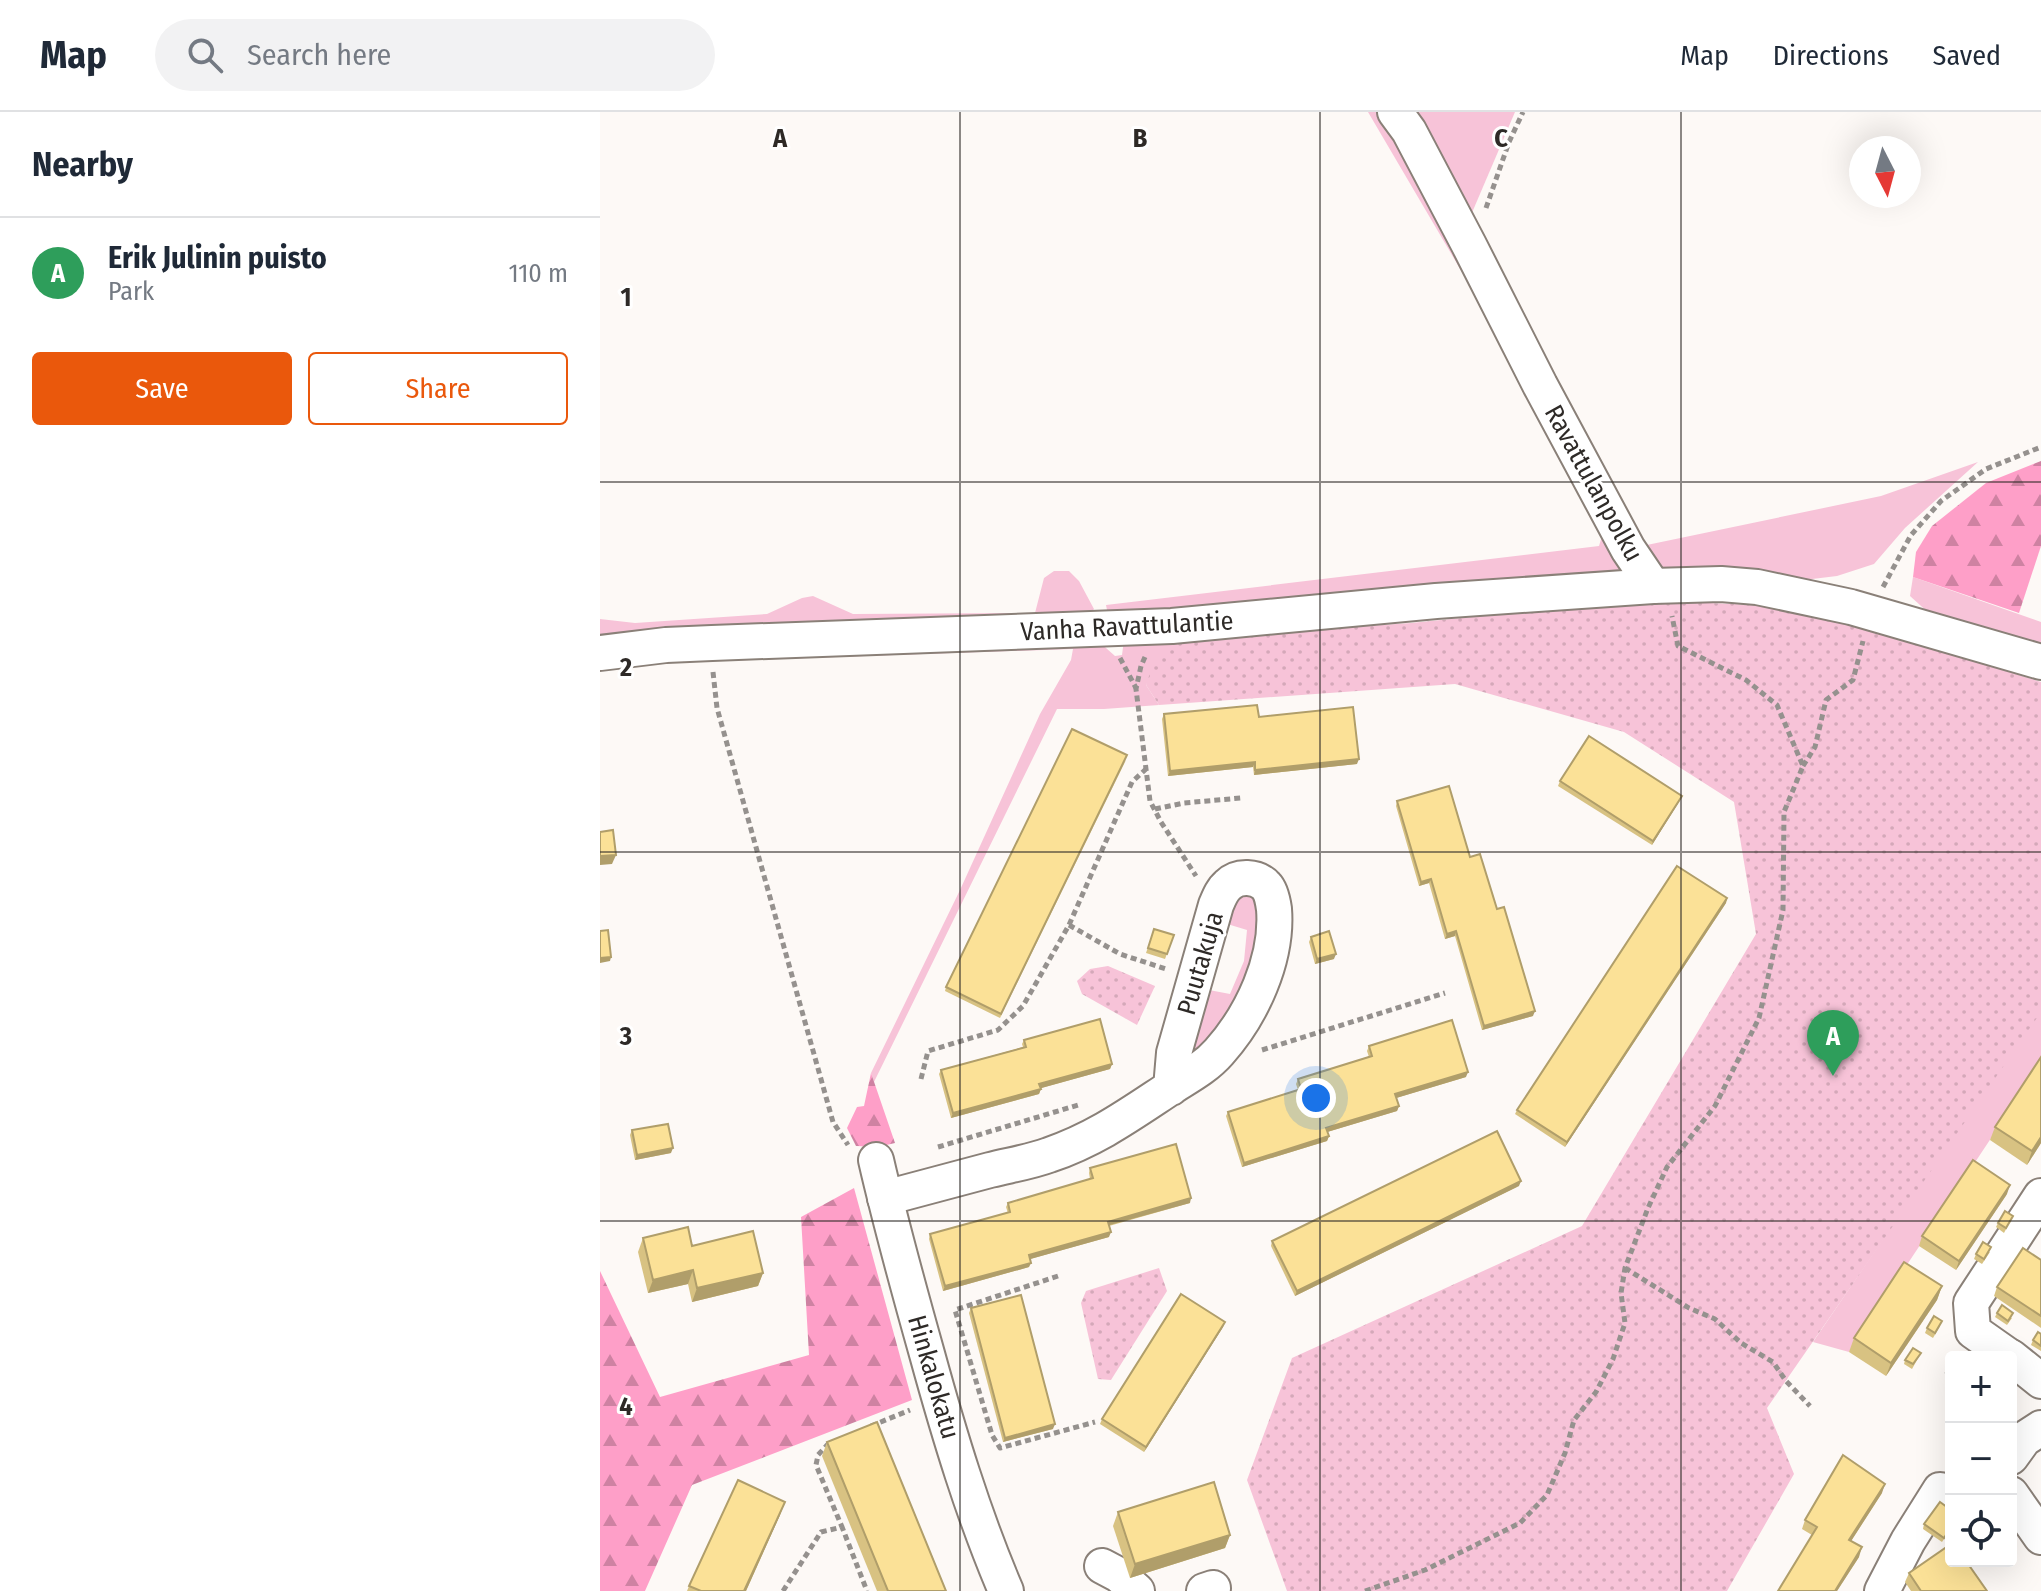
<!DOCTYPE html>
<html lang="en">
<head>
<meta charset="utf-8">
<style>
  :root { --surface:#fff; --page:#f2f2f3; --text:#1f2937; --muted:#747a83; --line:#e0e1e3; --accent:#ea580c }
  body { margin:0; font-family:"Fira Sans Condensed",sans-serif; background:var(--page); color:var(--text) }
  .controls { position:absolute; right:24px; bottom:24px; display:grid; overflow:hidden; border-radius:8px; box-shadow:0 8px 32px #0002 }
  .controls button { width:72px; height:72px; display:grid; place-items:center; padding:0; border:0; border-bottom:2px solid var(--line); background:var(--surface); color:var(--text); font:40px sans-serif }
  .compass { position:absolute; left:1249px; top:24px; width:72px; height:72px; border-radius:50%; background:var(--surface); box-shadow:0 8px 32px #0002; rotate:174deg }
  .you { position:absolute; left:716px; top:986px; width:28px; height:28px; margin:-20px; border:6px solid #fff; border-radius:50%; background:#1a73e8; box-shadow:0 0 0 12px #1a73e833 }
  .badge { display:grid; place-items:center; width:52px; height:52px; border-radius:50%; background:var(--accent); color:#fff; font-size:26px; font-weight:700 }
  .pin { position:absolute; translate:-50% -66px; filter:drop-shadow(0 2px 4px #0008) }
  .pin::after { content:''; position:absolute; top:42px; width:28px; height:24px; background:inherit; clip-path:polygon(0 0,100% 0,50% 100%) }
  .list { margin:0; padding:0; list-style:none }
  h2 { display:flex; justify-content:space-between; align-items:center; height:104px; margin:0; padding:0 32px; font-size:34px }
  h2 small { font-size:26px; font-weight:400; color:var(--muted) }
  .list li { display:grid; grid-template-columns:52px 1fr auto; gap:24px; align-items:center; box-sizing:border-box; height:112px; padding:0 32px; border-top:2px solid var(--line) }
  .list b { display:block; font-size:30px; white-space:nowrap }
  .list p { margin:0; font-size:26px; white-space:nowrap; color:var(--muted) }
  .list em { font-size:26px; font-style:normal; color:var(--muted) }
  .actions { display:flex; gap:16px; padding:24px 32px }
  .actions a { flex:1; padding:18px 0; border:2px solid var(--accent); border-radius:8px; text-align:center; font-size:28px; color:var(--accent) }
  .actions .main { background:var(--accent); color:#fff }
  .icon { flex:none; width:44px; height:44px; fill:none; stroke:currentColor; stroke-width:2; stroke-linecap:round; stroke-linejoin:round }
  .map { position:relative; flex:none; width:1441px; height:1479px; overflow:hidden }
  header { display:flex; align-items:center; gap:48px; box-sizing:border-box; height:112px; padding:0 40px; background:var(--surface); border-bottom:2px solid var(--line) }
  header strong { font-size:38px }
  nav { display:flex; gap:44px; margin-inline-start:auto; font-size:28px }
  .search { width:560px; height:72px; background:var(--page); display:flex; align-items:center; gap:20px; box-sizing:border-box; padding:0 28px; border-radius:44px; color:var(--muted); font-size:30px }
  main { display:flex }
  aside { flex:1; background:var(--surface) }
  .map>svg:first-child { display:block }
  .green { fill:#f7c3d8 }
  .forest { fill:url(#forest-firs) }
  .park { fill:url(#park-dots) }
  .lines { fill:none; stroke-linecap:round; stroke-linejoin:round }
  .minor-casing { stroke:#8a8078; stroke-width:38 }
  .path { stroke:#95918e; stroke-width:5; stroke-dasharray:6 4; stroke-linecap:butt }
  .minor { stroke:#fff; stroke-width:34 }
  .wall { fill:#d8c282 }
  .shaded-wall { fill:#b09e6a }
  .building { fill:#fbe197; stroke:#b09e6a; stroke-width:2 }
  .grid { fill:none; stroke:#2e2a27; stroke-width:2; stroke-opacity:0.55 }
  .labels { text-anchor:middle; stroke-width:6; stroke-linejoin:round; paint-order:stroke }
  .street-label { font-size:26px; fill:#2e2a27; stroke:#fff }
  .grid-label { font-size:26px; text-anchor:middle; font-weight:bold; fill:#2e2a27; stroke:#fff; stroke-width:6; stroke-linejoin:round; paint-order:stroke }
</style>
</head>
<body>
<header>
<strong>Map</strong>
<div class="search"><svg class="icon" aria-label="search" viewBox="0 0 24 24"><circle cx="10" cy="10" r="6"/><path d="M15 15l6 6"/></svg>Search here</div>
<nav><a>Map</a><a>Directions</a><a>Saved</a></nav>
</header>
<main>
<aside>
<h2>Nearby<small></small></h2>
<ul class="list">
<li><span class="badge" style="background:#2e9e5b">A</span><div><b>Erik Julinin puisto</b><p>Park</p></div><em>110 m</em></li>
</ul>
<div class="actions"><a class="main">Save</a><a>Share</a></div>
</aside>
<div class="map">
<svg width="1441" height="1479" viewBox="0 0 1441 1479">
  <defs>
    <pattern id="forest-firs" width="22" height="20" patternUnits="userSpaceOnUse" patternTransform="scale(2)"><rect width="22" height="20" fill="#fe9fc8"/><path d="M5 1l3.5 6h-7zM16 11l3.5 6h-7z" fill="#ce82a2"/></pattern>
    <pattern id="park-dots" width="8" height="8" patternUnits="userSpaceOnUse" patternTransform="scale(2)"><rect width="8" height="8" fill="#f7c3d8"/><path d="M2 2h.1M6 6h.1" fill="none" stroke="#d4a8b9" stroke-width="1.8" stroke-linecap="round"/></pattern>
  </defs>
  <rect width="100%" height="100%" fill="#fdf9f6"/>
  <g class="green">
    <path d="M768 0H788L1024 448 1021 461 508 503 506 493 999 434 1002 424 876 184Z"/>
    <path d="M812 0H915L871 103Z"/>
    <path d="M1378 350 1305 416 1274 452 1237 464 1204 468 1064 457 1042 434 1281 384Z"/>
    <path d="M454 459H469L479 469 494 497 485 507 0 533V507L35 511 167 502 202 486 213 484 253 502 435 501 444 466Z"/>
    <path d="M1313 465 1441 510V540L1331 503 1310 484Z"/>
    <path d="M576 527 546 573 559 593 504 597H457L274 970 271 961 360 778 440 602 471 548 473 537 120 549 122 541 497 528 515 544 522 543 524 528Z"/>
    <path d="M1441 698V951L1249 1240 1213 1230 1350 1029Z"/>
    <path d="M652 779 659 791 663 826 624 919 594 941 590 938 609 878 630 882 644 849 647 818 624 811 640 782Z"/>
  </g>
  <g class="forest">
    <path d="M1441 349V434L1419 501 1313 465 1316 440 1332 414 1386 371Z"/>
    <path d="M271 961 295 1031 278 1035 256 1034 247 1016 257 995 264 994Z"/>
    <path d="M254 1076 312 1288 92 1373 45 1479H0V1159L60 1285 209 1243 201 1105Z"/>
  </g>
  <g class="park">
    <path d="M1039 488 1201 495 1441 570V900L1167 1296 1194 1362 1127 1479H687L647 1368 692 1246 982 1114 1156 822 1134 690 1024 620 855 572 559 593 546 573 555 546 576 527 811 511Z"/>
    <path d="M508 854 555 874 537 913 482 882 477 869 490 857Z"/>
    <path d="M559 1156 567 1179 511 1268 498 1267 481 1191 486 1179Z"/>
  </g>
  <g class="lines">
    <g class="minor-casing">
      <g id="minor">
        <path d="M795 0 809 19 869 133 940 273 1028 437 1053 474"/>
        <path d="M0 541 66 533 112 531 572 514 836 489 1053 474 1121 472 1157 475 1251 495 1441 550"/>
        <path d="M276 1048C291 1113 309 1178 327 1242 349 1322 373 1402 406 1479"/>
        <path d="M285 1086C320 1077 355 1067 390 1058 410 1053 430 1050 449 1043 496 1027 529 1003 570 976 587 965 605 956 619 940 652 903 678 847 674 797 673 790 671 779 666 774 657 764 638 763 628 773 622 778 619 786 616 793L574 941 571 976"/>
        <path d="M1410 1245 1373 1219 1371 1191 1441 1084"/>
        <path d="M1411 1245 1441 1269"/>
        <path d="M1411 1345 1424 1327 1441 1316"/>
        <path d="M1411 1382 1441 1425"/>
        <path d="M502 1454 519 1463 537 1479"/>
        <path d="M604 1479 613 1476"/>
        <path d="M1282 1479 1308 1429 1340 1378 1351 1384"/>
      </g>
    </g>
    <g class="path">
      <path d="M886 96 909 30 923 0"/>
      <path d="M1283 475 1311 423 1341 389 1386 357 1441 335"/>
      <path d="M545 545 541 554 536 577 550 689 561 710 596 764"/>
      <path d="M520 546 536 576"/>
      <path d="M113 560 117 596 233 1010 248 1033"/>
      <path d="M1203 654 1215 635 1226 588 1253 568 1263 529"/>
      <path d="M555 697 584 691 641 686"/>
      <path d="M469 813 520 842 566 857"/>
      <path d="M662 938 845 881"/>
      <path d="M321 967 328 939 398 918 423 894 469 813 532 670 546 657"/>
      <path d="M338 1035 478 993"/>
      <path d="M1025 1156 1089 1196 1115 1207 1141 1231 1173 1250 1186 1269 1210 1294"/>
      <path d="M458 1164 355 1198 392 1323 400 1336 495 1310"/>
      <path d="M1346 1259 1351 1263"/>
      <path d="M271 1314 310 1298"/>
      <path d="M229 1331 218 1343 216 1353 242 1415"/>
      <path d="M183 1479 221 1420 242 1415 267 1479"/>
      <path d="M765 1479 825 1458 920 1411 947 1383 965 1341 974 1308 996 1280 1013 1247 1025 1211 1021 1181 1025 1156 1048 1096 1067 1055 1115 994 1159 906 1183 798 1184 700 1203 654 1177 593 1146 568 1078 534 1072 504"/>
    </g>
    <use href="#minor" class="minor"/>
  </g>
  <g class="wall">
    <path d="M564 602 659 605 757 652 654 663 653 655 568 664 562 607Z"/>
    <path d="M526 648 400 906 345 879 346 875Z"/>
    <path d="M960 669 1080 688 1052 733 958 674Z"/>
    <path d="M797 689 897 797 933 904 882 918 855 824 845 827 829 771 819 774 796 694Z"/>
    <path d="M1127 786 1126 791 965 1035 915 1002 917 998Z"/>
    <path d="M554 817 574 823 565 847 546 841Z"/>
    <path d="M711 825 734 847 715 852 709 830Z"/>
    <path d="M424 928 512 952 510 957 441 976 439 982 351 1006 339 962 341 958 423 935 422 932Z"/>
    <path d="M769 934 866 965 796 986 799 994 797 999 727 1020 729 1024 727 1029 642 1055 626 1004 628 1000 698 978 696 972 698 967 769 945 767 939Z"/>
    <path d="M1441 945V1031L1427 1053 1390 1028 1395 1015Z"/>
    <path d="M32 1018 71 1041 35 1048 30 1023Z"/>
    <path d="M490 1056 590 1091 509 1114V1125L430 1147 429 1155 343 1179 329 1127 330 1122 408 1101 406 1095 408 1091 490 1067 489 1061Z"/>
    <path d="M919 1074 695 1184 671 1134 672 1129Z"/>
    <path d="M1407 1082 1356 1158 1319 1134 1322 1124Z"/>
    <path d="M1413 1104 1404 1121 1396 1115 1398 1111Z"/>
    <path d="M43 1126 92 1134 163 1161 158 1174 92 1190 88 1172 48 1181 38 1140Z"/>
    <path d="M1390 1140 1382 1152 1374 1147 1376 1142Z"/>
    <path d="M1441 1148V1216L1394 1184 1397 1175Z"/>
    <path d="M1342 1174 1337 1188 1286 1264 1249 1240 1254 1226Z"/>
    <path d="M371 1196 453 1317 403 1330 369 1201Z"/>
    <path d="M1397 1201 1412 1206 1407 1213 1395 1205Z"/>
    <path d="M625 1210 623 1215 544 1340 500 1312 502 1307Z"/>
    <path d="M1340 1214 1333 1226 1325 1221 1327 1216Z"/>
    <path d="M1441 1222V1239L1431 1233 1433 1228Z"/>
    <path d="M1321 1241 1312 1257 1304 1252 1305 1248Z"/>
    <path d="M227 1330 346 1479H277L222 1344Z"/>
    <path d="M1282 1381 1251 1429 1259 1445 1237 1479H1178L1212 1423 1202 1417 1205 1408Z"/>
    <path d="M518 1400 630 1423 625 1436 530 1466 513 1414Z"/>
    <path d="M180 1403 146 1479H87L89 1474Z"/>
    <path d="M1324 1412 1351 1417 1342 1430 1323 1417Z"/>
    <path d="M1309 1461 1387 1479H1311L1305 1470Z"/>
  </g>
  <g class="shaded-wall">
    <path d="M759 647 757 652 654 663 655 658Z"/>
    <path d="M655 650 653 655 568 664 570 659Z"/>
    <path d="M1082 684 1080 688 1052 733 1053 729Z"/>
    <path d="M16 743 12 752 0 753V744Z"/>
    <path d="M831 767 829 771 819 774 821 770Z"/>
    <path d="M1127 786 1126 791 965 1035 967 1030Z"/>
    <path d="M856 819 855 824 845 827 847 822Z"/>
    <path d="M736 842 734 847 715 852 717 847Z"/>
    <path d="M11 845 10 849 0 851V846Z"/>
    <path d="M935 899 933 904 882 918 884 914Z"/>
    <path d="M512 952 510 957 438 977 439 972Z"/>
    <path d="M868 960 866 965 793 987 795 982Z"/>
    <path d="M441 977 439 982 351 1006 353 1001Z"/>
    <path d="M799 994 797 999 724 1021 726 1016Z"/>
    <path d="M729 1024 727 1029 642 1055 644 1051Z"/>
    <path d="M1441 1025V1031L1427 1053 1432 1039Z"/>
    <path d="M73 1036 71 1041 35 1048 37 1043Z"/>
    <path d="M921 1069 919 1074 695 1184 697 1179Z"/>
    <path d="M1410 1073 1407 1082 1356 1158 1359 1149Z"/>
    <path d="M591 1086 590 1091 506 1114 508 1110Z"/>
    <path d="M511 1120 509 1125 427 1148 429 1143Z"/>
    <path d="M431 1151 429 1155 343 1179 345 1174Z"/>
    <path d="M93 1158 88 1172 48 1181 53 1168Z"/>
    <path d="M163 1161 158 1174 92 1190 97 1176Z"/>
    <path d="M1342 1174 1337 1188 1286 1264 1291 1251Z"/>
    <path d="M625 1210 623 1215 544 1340 546 1335Z"/>
    <path d="M455 1312 453 1317 403 1330 405 1326Z"/>
    <path d="M1285 1372 1282 1381 1246 1437 1249 1428Z"/>
    <path d="M185 1390 180 1403 146 1479H144Z"/>
    <path d="M630 1423 625 1436 530 1466 535 1452Z"/>
    <path d="M1262 1435 1259 1445 1237 1479H1235Z"/>
  </g>
  <g class="building">
    <path d="M657 593 659 605 753 595 759 647 655 658V650L570 659 564 602Z"/>
    <path d="M472 617 527 643 401 902 346 875Z"/>
    <path d="M989 624 1082 684 1053 729 960 669Z"/>
    <path d="M849 674 870 745 880 742 897 797 904 795 935 899 884 914 856 819 847 822 831 767 821 770 797 689Z"/>
    <path d="M13 718 16 743 0 744V720Z"/>
    <path d="M1077 754 1127 786 967 1030 917 998Z"/>
    <path d="M554 817 574 823 567 842 548 836Z"/>
    <path d="M8 818 11 845 0 846V819Z"/>
    <path d="M729 819 736 842 717 847 711 825Z"/>
    <path d="M500 907 512 952 439 972 441 977 353 1001 341 958 426 935 424 928Z"/>
    <path d="M852 908 868 960 795 982 799 994 726 1016 729 1024 644 1051 628 1000 701 977 698 967 772 944 769 934Z"/>
    <path d="M1441 945V1025L1432 1039 1395 1015Z"/>
    <path d="M68 1012 73 1036 37 1043 32 1018Z"/>
    <path d="M897 1019 921 1069 697 1179 672 1129Z"/>
    <path d="M576 1032 591 1086 508 1110 511 1120 429 1143 431 1151 345 1174 330 1122 410 1100 408 1091 493 1066 490 1056Z"/>
    <path d="M1373 1048 1410 1073 1359 1149 1322 1124Z"/>
    <path d="M1405 1099 1413 1104 1406 1116 1398 1111Z"/>
    <path d="M88 1115 92 1134 153 1119 163 1161 97 1176 93 1158 53 1168 43 1126Z"/>
    <path d="M1383 1130 1391 1135 1384 1147 1376 1142Z"/>
    <path d="M1423 1136 1441 1148V1204L1397 1175Z"/>
    <path d="M1304 1150 1342 1174 1291 1251 1254 1226Z"/>
    <path d="M581 1182 625 1210 546 1335 502 1307Z"/>
    <path d="M421 1183 455 1312 405 1326 371 1196Z"/>
    <path d="M1402 1193 1413 1201 1408 1209 1397 1201Z"/>
    <path d="M1334 1204 1342 1209 1335 1221 1327 1216Z"/>
    <path d="M1438 1220 1441 1222V1234L1433 1228Z"/>
    <path d="M1313 1236 1321 1241 1313 1252 1305 1248Z"/>
    <path d="M277 1310 346 1479H288L227 1330Z"/>
    <path d="M1243 1343 1285 1372 1249 1428 1262 1435 1235 1479H1178L1217 1415 1205 1408Z"/>
    <path d="M138 1368 185 1390 144 1479H101L89 1474Z"/>
    <path d="M614 1370 630 1423 535 1452 518 1400Z"/>
    <path d="M1340 1390 1351 1398V1415L1344 1426 1324 1412Z"/>
    <path d="M1351 1432V1449H1366L1387 1479H1321L1309 1461Z"/>
  </g>
  <path class="grid" d="M360 0V1479M720 0V1479M1081 0V1479M0 370H1441M0 740H1441M0 1109H1441"/>
  <g class="labels">
    <g class="street-label">
      <text transform="translate(994 371) rotate(61)" y="9">Ravattulanpolku</text>
      <text transform="translate(527 514) rotate(-3)" y="9">Vanha Ravattulantie</text>
      <text transform="translate(600 851) rotate(-74)" y="9">Puutakuja</text>
      <text transform="translate(334 1265) rotate(74)" y="9">Hinkalokatu</text>
    </g>
  </g>
  <g class="grid-label">
    <text x="180" y="35">A</text>
    <text x="540" y="35">B</text>
    <text x="901" y="35">C</text>
    <text x="26" y="194">1</text>
    <text x="26" y="564">2</text>
    <text x="26" y="933">3</text>
    <text x="26" y="1303">4</text>
  </g>
</svg>
<div class="controls">
<button>+</button>
<button>−</button>
<button><svg class="icon" aria-label="locate" viewBox="0 0 24 24"><circle cx="12" cy="12" r="6"/><path d="M12 2v4M12 18v4M2 12h4M18 12h4"/></svg></button>
</div>
<svg class="compass" viewBox="-18 -18 36 36"><path d="M0-13l5 13h-10z" fill="#e53935"/><path d="M0 13l5-13h-10z" fill="#747a83"/></svg>
<div class="you"></div>
<div class="pin badge" style="left:1233px;top:964px;background:#2e9e5b">A</div>
</div>
</main>
</body>
</html>
